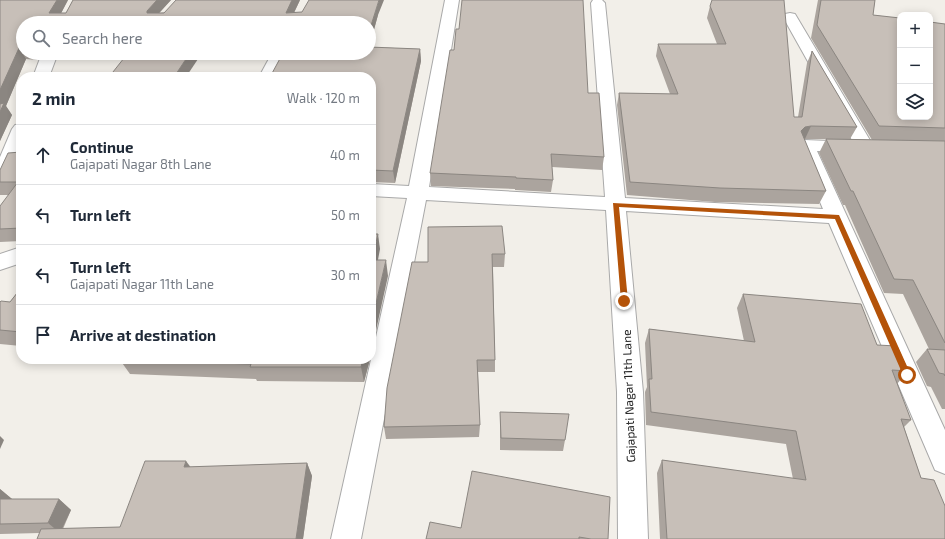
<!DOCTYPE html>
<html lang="en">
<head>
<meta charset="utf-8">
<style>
  :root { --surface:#fff; --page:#f2f2f3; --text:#1f2937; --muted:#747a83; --line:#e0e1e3 }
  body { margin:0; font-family:"Exo 2",sans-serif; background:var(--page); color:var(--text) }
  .controls { position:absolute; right:12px; top:12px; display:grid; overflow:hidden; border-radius:8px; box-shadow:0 2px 10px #0003 }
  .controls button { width:36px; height:36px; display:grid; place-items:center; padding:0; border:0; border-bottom:1px solid var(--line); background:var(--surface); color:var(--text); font:20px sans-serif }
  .stop { position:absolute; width:12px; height:12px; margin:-9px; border:3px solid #b45309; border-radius:50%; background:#fff }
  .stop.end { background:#b45309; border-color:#fff; box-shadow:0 1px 4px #0008 }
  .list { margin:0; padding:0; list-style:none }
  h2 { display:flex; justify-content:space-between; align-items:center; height:52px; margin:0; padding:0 16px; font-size:17px }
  h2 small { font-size:13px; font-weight:400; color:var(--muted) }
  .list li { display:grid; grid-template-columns:26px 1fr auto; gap:12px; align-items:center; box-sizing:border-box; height:60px; padding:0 16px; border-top:1px solid var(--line) }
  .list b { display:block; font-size:15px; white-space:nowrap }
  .list p { margin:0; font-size:13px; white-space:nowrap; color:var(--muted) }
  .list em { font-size:13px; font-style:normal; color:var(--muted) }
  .icon { flex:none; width:22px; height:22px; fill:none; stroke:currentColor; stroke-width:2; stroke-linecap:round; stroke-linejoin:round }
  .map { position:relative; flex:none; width:945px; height:539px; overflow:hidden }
  .search { position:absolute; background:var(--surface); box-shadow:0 2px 10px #0003; left:16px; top:16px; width:360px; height:44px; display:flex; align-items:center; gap:10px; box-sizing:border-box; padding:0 14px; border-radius:22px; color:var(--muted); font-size:15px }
  .panel { position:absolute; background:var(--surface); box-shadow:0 2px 10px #0003; left:16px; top:72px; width:360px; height:292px; border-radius:16px }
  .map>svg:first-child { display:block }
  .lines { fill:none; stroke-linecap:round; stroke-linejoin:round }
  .minor-casing { stroke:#a9a9a9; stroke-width:2 }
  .minor { fill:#fff; fill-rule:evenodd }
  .wall { fill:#aba49e }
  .shaded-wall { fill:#8b8681 }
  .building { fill:#c7bfb8; stroke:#8b8681 }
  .route { fill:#b45309 }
  .labels { text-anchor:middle; stroke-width:3; stroke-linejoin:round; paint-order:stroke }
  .street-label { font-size:12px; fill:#222; stroke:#fff }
</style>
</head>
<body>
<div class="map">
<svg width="945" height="539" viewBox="0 0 945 539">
  <rect width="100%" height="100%" fill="#f2efe9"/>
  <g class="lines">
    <g class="minor-casing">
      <g id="minor">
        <path d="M445 0H459L429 187 605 197 591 3 593 0H602L605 3 625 198 823 209 796 145 799 141 805 140 853 142 783 17 785 14 790 13 795 14 874 147 871 151 865 152 858 151 852 152 817 151 945 430V474L935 470 829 223 626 211 643 392 648 539H618L617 392 606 210 426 200 361 539H331L407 198 371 196V184L409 186Z"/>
        <path d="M42 53H58L49 77H33Z"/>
        <path d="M272 53H288L275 77H259Z"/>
        <path d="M21 124V150L7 182 0 184V157L12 129 15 125Z"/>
        <path d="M21 247V263L0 270V254Z"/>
      </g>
    </g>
    <use href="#minor" class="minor"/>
  </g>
  <g class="wall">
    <path d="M0 0H68L61 13H66L73 0H171L159 13 300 0 294 13 378 15 369 47 420 49 421 61 395 183 371 182V77H270L369 23H23V53H41L38 60 26 59 6 106 12 115 0 141Z"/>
    <path d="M818 0H875L873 15 945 24V409H942L931 387 927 386 916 362 927 349H929L903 294 884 293 845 205H843L819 153 826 139H804L826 191 819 204 715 202 627 195 617 105 619 93 670 94 656 56 658 44H717L707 18 710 6 794 117H798L807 63 812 51 857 127 850 139 872 140 811 38Z"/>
    <path d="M54 53H124L117 60H57Z"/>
    <path d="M588 93 604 157 602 170 552 167 553 180 551 192 515 190V189L431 186 430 173Z"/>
    <path d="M21 152V241L0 242V229L9 195H0V170Z"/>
    <path d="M428 227 505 254 504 267H493L495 360V372H478L480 425 479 437 386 439 384 427 428 262Z"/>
    <path d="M21 288V346L0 344V302H10Z"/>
    <path d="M743 294 877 345 908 371 897 384 911 420 904 427 921 478 945 539H660L657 473 662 460 793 479 786 444 646 425 645 392 647 387 645 343 649 329 744 341 737 308Z"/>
    <path d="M370 359 364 382 257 381 256 379 130 374 120 360Z"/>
    <path d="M500 412 565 440 563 451 500 450Z"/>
    <path d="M307 463 312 476 303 539 40 533 0 534V489L12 499H11H59L71 510 63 529 120 527 191 467Z"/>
    <path d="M461 528 608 539H426Z"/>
  </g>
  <g class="shaded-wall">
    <path d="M57 0H68L56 23 49 13Z"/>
    <path d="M157 0H171L151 22 147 13V11Z"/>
    <path d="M292 0H300L289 23 286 13Z"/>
    <path d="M379 0H384L378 15 369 48V32Z"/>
    <path d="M19 48 26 59 6 106 12 115 0 141V90Z"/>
    <path d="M420 49 421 61 395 183 393 171Z"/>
    <path d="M34 53H41L38 60Z"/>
    <path d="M114 53H124L117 60Z"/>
    <path d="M190 53H202L186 77H174Z"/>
    <path d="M811 126 805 139 799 140 801 131 805 127Z"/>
    <path d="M378 234 380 249 375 276 372 260Z"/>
    <path d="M386 260 388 276 371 353V325Z"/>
    <path d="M363 359H370L364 382 361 367Z"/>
    <path d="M0 436 4 440 0 449Z"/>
    <path d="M186 461 195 473 184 467Z"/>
    <path d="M307 463 312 476 303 539H296Z"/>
    <path d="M0 489 12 499 7 510 0 505Z"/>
    <path d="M59 499 71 510 60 533 48 523Z"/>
  </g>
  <g class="building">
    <path d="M0 0H57L49 13H66L73 0H157L147 11V13H164L176 0H292L286 13 302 12 309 0H379L369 32V23H23V48H19L0 90Z"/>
    <path d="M462 0H583L588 93H599L604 157 551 154 553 180 516 178V177L430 173 450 50H454L456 29H459Z"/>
    <path d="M712 0H784L794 117H802L812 51 857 127 811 126 805 127 801 131 826 191 720 188 630 182 619 93 678 94 658 44H726L710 6Z"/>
    <path d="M821 0H875L873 15 900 18V117H930V22L945 24V128L879 126 817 25Z"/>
    <path d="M369 47 420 49 393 171 371 170V77H270L283 53H369Z"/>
    <path d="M128 53H190L174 77H109Z"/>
    <path d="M4 103 0 112V104Z"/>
    <path d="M826 139 945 141V343L913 280 894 279 853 191H851Z"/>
    <path d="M21 152V228L0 229V206L18 182H0V170L8 153Z"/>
    <path d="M502 226 505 254H492L495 360H477L480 425 384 427 387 388 412 262H428V227Z"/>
    <path d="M371 234H378L372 260H386L371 325Z"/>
    <path d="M21 288V332L0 330V302L1 301 10 302Z"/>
    <path d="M743 294 861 304 877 345 897 346 908 371 892 370 911 420 901 419 921 478 934 480 945 506V539H667L662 460 806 480 796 431 651 412 649 379H652L649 329 755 342Z"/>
    <path d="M927 349 945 350V376L944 374 939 373Z"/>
    <path d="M120 359H363L361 367H250L251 364 120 360Z"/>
    <path d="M500 412 569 414 565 440 501 438Z"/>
    <path d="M145 461H186L184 467 307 463 296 539H37L41 529 120 527Z"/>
    <path d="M472 471 610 497 608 539H591L579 537V539H426L430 522 461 528Z"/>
    <path d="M0 499H59L48 523 0 524Z"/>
  </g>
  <path class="route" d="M613 203 839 215 911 375 910 377H904L903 375 835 219 619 207 628 301 624 304 621 301Z"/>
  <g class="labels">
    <g class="street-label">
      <text transform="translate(629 396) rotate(-92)" y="4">Gajapati Nagar 11th Lane</text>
    </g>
  </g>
</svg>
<div class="controls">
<button>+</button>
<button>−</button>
<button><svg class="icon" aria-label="layers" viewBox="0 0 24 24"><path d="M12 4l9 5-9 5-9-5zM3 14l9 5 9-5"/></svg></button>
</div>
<div class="stop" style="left:907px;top:375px"></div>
<div class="stop end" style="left:624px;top:301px"></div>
<div class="search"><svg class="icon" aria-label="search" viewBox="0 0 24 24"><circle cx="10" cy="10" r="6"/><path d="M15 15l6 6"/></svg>Search here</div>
<section class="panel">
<h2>2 min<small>Walk · 120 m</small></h2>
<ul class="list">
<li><svg class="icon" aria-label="ahead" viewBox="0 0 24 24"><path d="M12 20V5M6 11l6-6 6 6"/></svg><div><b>Continue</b><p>Gajapati Nagar 8th Lane</p></div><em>40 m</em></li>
<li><svg class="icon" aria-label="left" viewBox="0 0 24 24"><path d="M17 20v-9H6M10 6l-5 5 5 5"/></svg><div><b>Turn left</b></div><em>50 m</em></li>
<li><svg class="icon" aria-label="left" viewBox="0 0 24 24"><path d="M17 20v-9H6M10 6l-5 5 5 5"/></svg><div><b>Turn left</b><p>Gajapati Nagar 11th Lane</p></div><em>30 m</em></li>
<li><svg class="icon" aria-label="arrive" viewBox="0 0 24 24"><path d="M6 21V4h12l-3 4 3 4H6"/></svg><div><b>Arrive at destination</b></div></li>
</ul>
</section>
</div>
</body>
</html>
